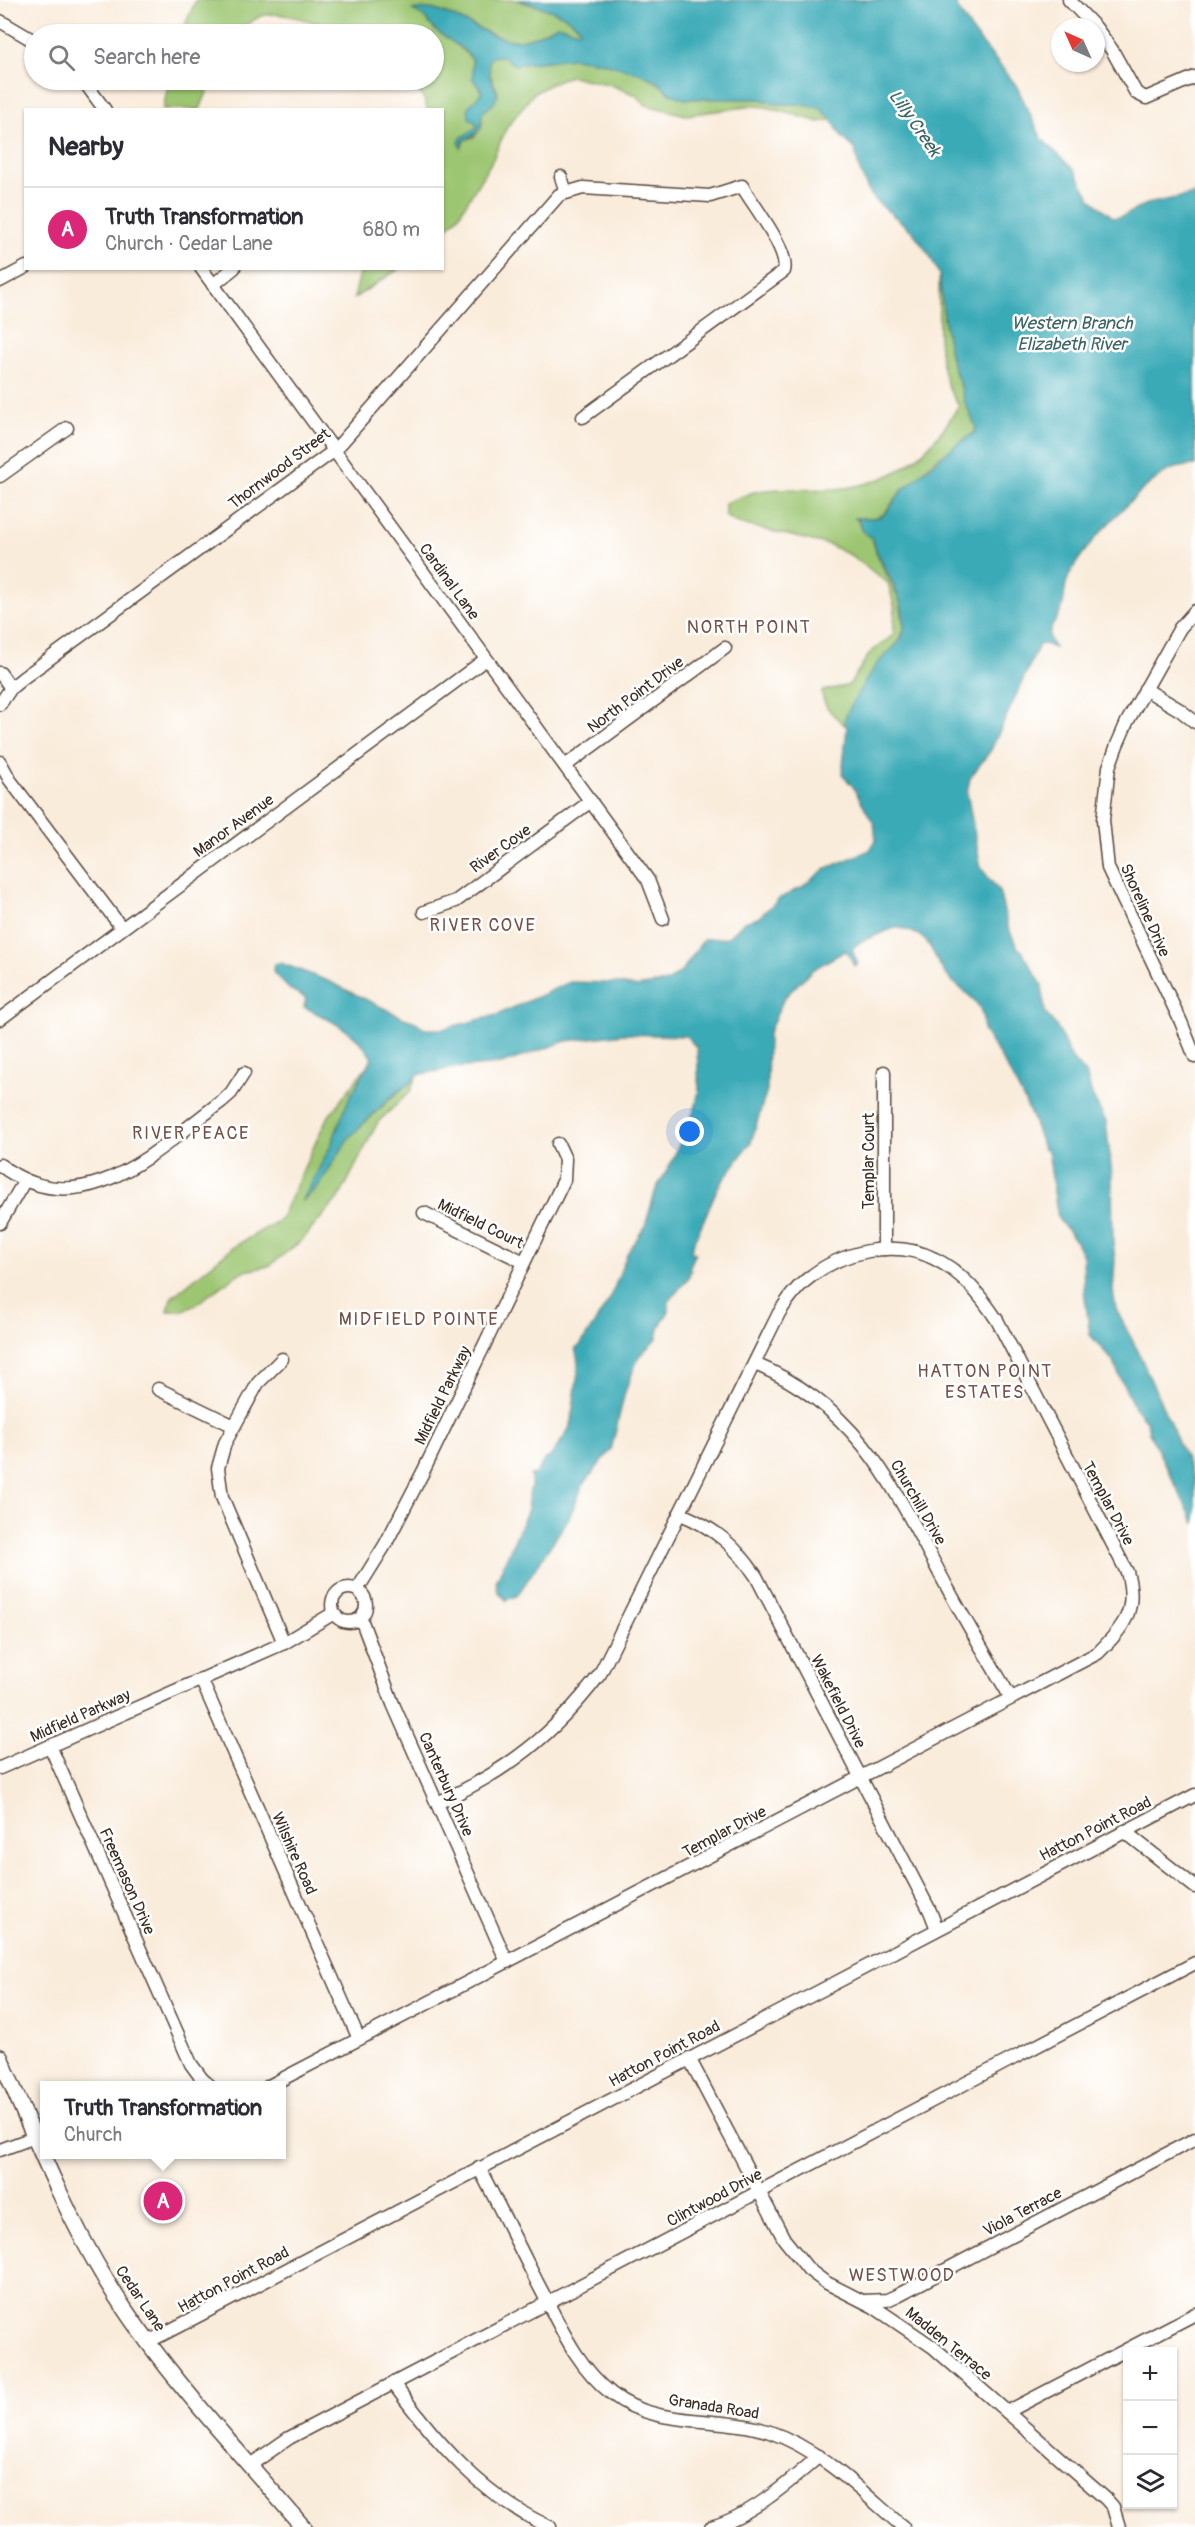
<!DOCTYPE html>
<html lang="en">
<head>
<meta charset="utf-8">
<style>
  :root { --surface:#fff; --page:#f7f7f7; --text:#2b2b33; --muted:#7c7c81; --line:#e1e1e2; --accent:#db2777 }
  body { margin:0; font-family:Pangolin,sans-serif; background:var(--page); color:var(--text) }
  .controls { position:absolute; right:18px; bottom:18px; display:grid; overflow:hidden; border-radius:0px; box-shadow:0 2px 4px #0004 }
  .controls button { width:54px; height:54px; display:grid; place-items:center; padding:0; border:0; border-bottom:2px solid var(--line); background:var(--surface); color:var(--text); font:30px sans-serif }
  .compass { position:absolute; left:1051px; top:18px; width:54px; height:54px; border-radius:50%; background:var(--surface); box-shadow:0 2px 4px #0004; rotate:315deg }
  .you { position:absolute; left:690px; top:1132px; width:21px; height:21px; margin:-15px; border:4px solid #fff; border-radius:50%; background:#1a73e8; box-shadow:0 0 0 9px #1a73e833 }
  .badge { display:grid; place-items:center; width:39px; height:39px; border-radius:50%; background:var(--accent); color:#fff; font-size:20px; font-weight:700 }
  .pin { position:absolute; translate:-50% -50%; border:3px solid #fff; box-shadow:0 2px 6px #0006 }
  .popup { position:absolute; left:40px; top:2081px; width:246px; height:78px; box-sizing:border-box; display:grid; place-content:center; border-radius:0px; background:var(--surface); filter:drop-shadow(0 2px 4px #0005); font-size:20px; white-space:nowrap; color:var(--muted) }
  .popup b { font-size:22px; color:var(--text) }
  .popup::after { content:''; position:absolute; left:50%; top:100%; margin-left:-12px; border:12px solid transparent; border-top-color:var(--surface) }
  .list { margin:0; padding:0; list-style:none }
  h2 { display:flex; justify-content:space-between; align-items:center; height:78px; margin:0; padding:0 24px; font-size:26px }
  h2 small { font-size:20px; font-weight:400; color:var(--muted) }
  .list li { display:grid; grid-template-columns:39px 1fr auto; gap:18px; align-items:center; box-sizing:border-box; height:84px; padding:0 24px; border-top:2px solid var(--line) }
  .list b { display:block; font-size:22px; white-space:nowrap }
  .list p { margin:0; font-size:20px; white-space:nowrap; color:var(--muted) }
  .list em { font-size:20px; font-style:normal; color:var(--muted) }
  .icon { flex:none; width:33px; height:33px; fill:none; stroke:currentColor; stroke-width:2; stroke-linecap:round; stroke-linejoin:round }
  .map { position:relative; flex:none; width:1195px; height:2527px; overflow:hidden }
  .search { position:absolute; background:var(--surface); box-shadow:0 2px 4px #0004; left:24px; top:24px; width:420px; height:66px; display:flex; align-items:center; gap:15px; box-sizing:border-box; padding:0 21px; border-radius:33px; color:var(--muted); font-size:22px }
  .panel { position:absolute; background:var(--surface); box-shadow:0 2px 4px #0004; left:24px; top:108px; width:420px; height:162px; border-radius:0px }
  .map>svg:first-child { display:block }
  .green { fill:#9dc672; stroke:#6c7848; stroke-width:1.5 }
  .water { fill:#3aaab7; stroke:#3a6a6a; stroke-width:1.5 }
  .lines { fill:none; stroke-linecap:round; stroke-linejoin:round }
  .minor-casing { stroke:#58473a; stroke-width:15 }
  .major-casing { stroke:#58473a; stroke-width:18 }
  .minor { stroke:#fff; stroke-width:12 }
  .major { stroke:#fff; stroke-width:15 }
  .labels { text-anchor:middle; stroke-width:5; stroke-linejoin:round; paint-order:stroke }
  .street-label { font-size:16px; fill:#3b2a1e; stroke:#fff }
  .water-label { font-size:18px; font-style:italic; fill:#3b6463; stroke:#fff }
  .neighbourhood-label { font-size:18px; letter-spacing:1.5px; fill:#745047; stroke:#fff }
</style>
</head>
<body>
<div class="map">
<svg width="1195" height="2527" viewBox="0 0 1195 2527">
  <rect width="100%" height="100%" fill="#fff"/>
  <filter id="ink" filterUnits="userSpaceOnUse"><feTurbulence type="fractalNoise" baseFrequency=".0167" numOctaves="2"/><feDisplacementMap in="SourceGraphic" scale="12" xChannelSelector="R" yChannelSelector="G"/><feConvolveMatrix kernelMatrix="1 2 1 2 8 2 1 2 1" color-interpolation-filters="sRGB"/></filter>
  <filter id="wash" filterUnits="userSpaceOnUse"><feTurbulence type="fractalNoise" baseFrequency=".008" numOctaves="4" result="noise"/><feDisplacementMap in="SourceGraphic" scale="24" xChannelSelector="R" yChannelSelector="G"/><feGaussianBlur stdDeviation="1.35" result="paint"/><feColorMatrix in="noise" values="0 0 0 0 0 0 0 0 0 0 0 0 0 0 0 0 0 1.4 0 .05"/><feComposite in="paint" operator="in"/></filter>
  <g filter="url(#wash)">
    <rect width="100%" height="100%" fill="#f9ecdb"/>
    <g class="green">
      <path d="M196 0H517C539 7 564 11 580 28L579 32 558 25C545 31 534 39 519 40 490 43 444 0 414 10L418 11 438 33 449 38 472 59 473 79 482 92C471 107 474 112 477 128L461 138 462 147 464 140 474 137 482 127 481 113 493 104 498 91C492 80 487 72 489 60L495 56 503 57 514 65C534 63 555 57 575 58 606 60 647 70 669 93L759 99 777 104H796L820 108 832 120 819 122 766 107 753 106 686 115 646 105 636 95 611 85 571 76 558 80 534 93 507 127 492 161 458 217 443 232 442 110 427 109 424 99 410 80H434V34H343C326 25 280 9 261 16 253 20 245 26 237 30L235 34H181Z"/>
      <path d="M169 80H212L200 109H163Z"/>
      <path d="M361 269V268L399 269 354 298Z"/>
      <path d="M939 274C943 303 944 333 952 362 959 385 969 406 976 428L974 433 932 462 915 481 902 490 883 515 873 518H856L863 532 872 538 877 555 900 602 904 629 899 642 878 663 847 727C836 718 822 707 822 691L849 685 870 653 893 635 895 608 888 583 852 556 830 545 737 523 725 516V503C734 500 743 496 751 493 778 486 808 491 835 489 896 483 929 456 959 405 932 370 940 315 939 274Z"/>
      <path d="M372 1059 349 1098 331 1145 303 1200 348 1138 417 1075 410 1092 378 1122 340 1196 302 1240 269 1266 241 1272 195 1305 182 1311H168L171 1298 233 1247 280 1220 326 1120Z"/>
    </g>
    <path class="water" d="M517 0H956L958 9 972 31 1016 85 1042 139 1075 171 1091 199 1114 218 1123 216 1147 204 1195 194V465C1187 466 1175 467 1168 471 1142 485 1076 553 1067 581 1064 589 1065 599 1062 608 1056 625 1041 632 1055 648L1044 644 1039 645 991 750 970 778 967 793 981 868 999 891 1008 927 1018 948 1022 951 1042 985 1045 1012 1057 1027 1072 1059 1086 1074 1092 1095 1106 1122 1112 1175 1113 1242 1115 1260 1113 1291 1116 1309 1138 1351 1195 1480V1524L1149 1433 1147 1422 1134 1407 1112 1360 1090 1335 1084 1290 1083 1256 1074 1238 1058 1219 1048 1151 1043 1149C1030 1104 1008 1068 983 1030 986 999 963 994 947 976 934 961 933 940 914 933 896 926 899 926 880 934 869 938 860 940 852 949L858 964 854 966 849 954 845 951 812 970 784 998 768 1034 767 1090 751 1142 718 1187 692 1247 691 1252 696 1253 689 1268 691 1270 688 1278 669 1301V1311L659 1328 657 1339 640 1355 635 1366 625 1392 611 1450 583 1485 569 1518 517 1596 506 1600 498 1591 496 1582 528 1509C525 1497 535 1487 530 1475L536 1474 544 1460 550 1457C557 1447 569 1433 572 1421 573 1417 572 1412 573 1407 575 1386 582 1369 575 1348L580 1346 610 1299 627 1254 645 1226 656 1189 670 1165 695 1109 699 1091 697 1048 686 1036 624 1034 566 1041 502 1064 454 1068 417 1075 411 1083 395 1093 348 1139 320 1184 302 1202 331 1145 349 1098 372 1059C360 1033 328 1019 304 1007L306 998 289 989 273 972 274 964 281 963 328 981 404 1018 416 1022 425 1029H442L497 1015 570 982 615 983 636 987 667 982 682 971 704 939 727 938 744 922 758 918 780 898 802 887 825 869 870 850 876 840 874 824 852 785 842 775 847 728 844 720C853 700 864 682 877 664 884 655 896 648 902 637 906 628 903 610 900 601 893 578 878 560 872 538L863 532 859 520 854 518C863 518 875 520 883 515 891 509 896 496 904 489 928 468 945 451 974 433L976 428 964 401 961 386 952 363 946 333 939 274 930 256 913 232 877 202 869 192 859 169 855 149 842 137 832 120 820 108 796 104H777L759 99H685L669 93 659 82 639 73 600 62 573 58 514 65 504 57 495 56 489 60 490 77 498 95 493 104 482 113C482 129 479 134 464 140L461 148 459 143 461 138 477 127V124L469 118 468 107 482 92 473 79 472 59C465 48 448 40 438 32 429 25 424 13 412 10 447 1 487 43 519 40 533 39 545 31 558 25L579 31 580 28C564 11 539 7 517 0Z"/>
  </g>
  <g filter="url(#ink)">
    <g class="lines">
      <g class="minor-casing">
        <g id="minor">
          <path d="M1069 0 1095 27"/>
          <path d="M0 21 34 41"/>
          <path d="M1096 28 1112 50 1136 93 1146 98 1195 77"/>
          <path d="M83 80 105 110"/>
          <path d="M561 177 566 192"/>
          <path d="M201 268 648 880 663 919"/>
          <path d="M0 281 26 267"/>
          <path d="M213 285 234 268"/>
          <path d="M0 476 67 428"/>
          <path d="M1195 611 1180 628 1127 722 1117 745 1109 767 1103 820 1108 868 1181 1022 1195 1057"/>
          <path d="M0 673 11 688"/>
          <path d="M1145 689 1180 710 1195 722"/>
          <path d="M0 704 11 688 23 678 335 450 559 195 583 188 710 196 742 186C753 205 790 251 784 271L583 417"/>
          <path d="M0 762 10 780 121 927"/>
          <path d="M565 766 725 648"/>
          <path d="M424 912 456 901 591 801"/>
          <path d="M0 1019 486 659"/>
          <path d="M0 1165C83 1228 156 1150 222 1101L231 1093 244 1073"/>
          <path d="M424 1213 524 1262"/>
          <path d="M0 1223 25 1180"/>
          <path d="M884 1249V1072"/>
          <path d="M282 1359 258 1383 225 1443 218 1468 222 1497 284 1643"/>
          <path d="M755 1364C861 1408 896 1492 947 1587 967 1624 989 1661 1011 1698"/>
          <path d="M158 1389 234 1426"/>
          <path d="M681 1514C714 1528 736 1546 756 1576L930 1911 937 1929"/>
          <circle cx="349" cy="1605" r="17"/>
          <path d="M357 1590 385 1545 423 1472 564 1180 565 1159 558 1144"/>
          <path d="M361 1619 393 1704 507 1962"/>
          <path d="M201 1679 359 2039"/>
          <path d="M50 1746 191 2064 202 2079 210 2086"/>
          <path d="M0 1768 284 1643 334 1613"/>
          <path d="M1124 1831 1195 1887"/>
          <path d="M689 2058 784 2239 809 2270 825 2282 874 2307 933 2347 1106 2499 1113 2507 1119 2527"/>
          <path d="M269 2086 1098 1653C1124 1627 1138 1610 1127 1572L997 1320C981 1296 962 1272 935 1259 894 1238 839 1252 805 1281 794 1290 787 1301 779 1313L600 1674C554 1735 506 1772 437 1803"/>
          <path d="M0 2150 35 2137"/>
          <path d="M479 2168C499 2206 518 2244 537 2282 559 2323 575 2365 612 2394 656 2429 720 2415 770 2432 822 2450 862 2492 903 2527"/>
          <path d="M864 2301 887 2300 898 2295 1195 2139"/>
          <path d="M148 2342 1195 1795"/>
          <path d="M393 2383C436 2442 483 2497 550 2527"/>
          <path d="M1007 2412 1195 2314"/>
          <path d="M250 2465 289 2438 1195 1963"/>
          <path d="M711 2527C749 2517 790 2482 819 2456"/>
        </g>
      </g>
      <g class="major-casing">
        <path id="major" d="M0 2057C33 2133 64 2211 107 2282 162 2371 236 2448 303 2527"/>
      </g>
      <use href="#minor" class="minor"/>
      <use href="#major" class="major"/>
    </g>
  </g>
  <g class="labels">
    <g class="street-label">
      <text transform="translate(279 468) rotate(-37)" y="6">Thornwood Street</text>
      <text transform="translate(450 581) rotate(54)" y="6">Cardinal Lane</text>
      <text transform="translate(635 694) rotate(-37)" y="6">North Point Drive</text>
      <text transform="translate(233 825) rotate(-36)" y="6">Manor Avenue</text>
      <text transform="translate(500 848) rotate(-36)" y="6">River Cove</text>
      <text transform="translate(1146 910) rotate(66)" y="6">Shoreline Drive</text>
      <text transform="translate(868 1161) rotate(-90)" y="6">Templar Court</text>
      <text transform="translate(481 1223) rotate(26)" y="6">Midfield Court</text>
      <text transform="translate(442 1395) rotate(-64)" y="6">Midfield Parkway</text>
      <text transform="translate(919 1502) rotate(60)" y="6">Churchill Drive</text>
      <text transform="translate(1109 1503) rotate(62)" y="6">Templar Drive</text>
      <text transform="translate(839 1701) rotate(63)" y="6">Wakefield Drive</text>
      <text transform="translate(80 1715) rotate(-24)" y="6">Midfield Parkway</text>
      <text transform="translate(447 1784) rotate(66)" y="6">Canterbury Drive</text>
      <text transform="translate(1095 1828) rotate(-27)" y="6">Hatton Point Road</text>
      <text transform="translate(724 1831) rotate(-28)" y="6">Templar Drive</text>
      <text transform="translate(295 1853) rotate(66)" y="6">Wilshire Road</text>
      <text transform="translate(128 1881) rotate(66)" y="6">Freemason Drive</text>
      <text transform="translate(664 2053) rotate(-28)" y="6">Hatton Point Road</text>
      <text transform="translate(714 2197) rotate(-28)" y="6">Clintwood Drive</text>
      <text transform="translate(1022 2211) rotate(-28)" y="6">Viola Terrace</text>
      <text transform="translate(233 2279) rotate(-28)" y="6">Hatton Point Road</text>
      <text transform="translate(141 2298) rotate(56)" y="6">Cedar Lane</text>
      <text transform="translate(949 2343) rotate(39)" y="6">Madden Terrace</text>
      <text transform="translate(714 2406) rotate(9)" y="6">Granada Road</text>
    </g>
    <g class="water-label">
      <text transform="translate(915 123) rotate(55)" y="6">Lilly Creek</text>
      <text x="1072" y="329">Western Branch<tspan x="1072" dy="21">Elizabeth River</tspan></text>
    </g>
    <g class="neighbourhood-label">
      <text x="749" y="633">NORTH POINT</text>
      <text x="483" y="931">RIVER COVE</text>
      <text x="191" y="1139">RIVER PEACE</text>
      <text x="419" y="1325">MIDFIELD POINTE</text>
      <text x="985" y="1377">HATTON POINT<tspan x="985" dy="21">ESTATES</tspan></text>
      <text x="902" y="2281">WESTWOOD</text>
    </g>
  </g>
</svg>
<div class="controls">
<button>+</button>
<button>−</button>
<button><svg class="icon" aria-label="layers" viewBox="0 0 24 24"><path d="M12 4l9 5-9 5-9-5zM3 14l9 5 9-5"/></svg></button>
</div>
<svg class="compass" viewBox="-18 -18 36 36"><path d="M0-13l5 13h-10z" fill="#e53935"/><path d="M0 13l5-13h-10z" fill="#7c7c81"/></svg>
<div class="you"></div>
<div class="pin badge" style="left:163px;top:2201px">A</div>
<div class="popup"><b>Truth Transformation</b>Church</div>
<div class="search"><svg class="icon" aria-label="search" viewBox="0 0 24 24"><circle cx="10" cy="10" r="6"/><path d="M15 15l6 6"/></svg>Search here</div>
<section class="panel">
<h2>Nearby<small></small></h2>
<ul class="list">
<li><span class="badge">A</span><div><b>Truth Transformation</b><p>Church · Cedar Lane</p></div><em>680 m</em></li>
</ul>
</section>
</div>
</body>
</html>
